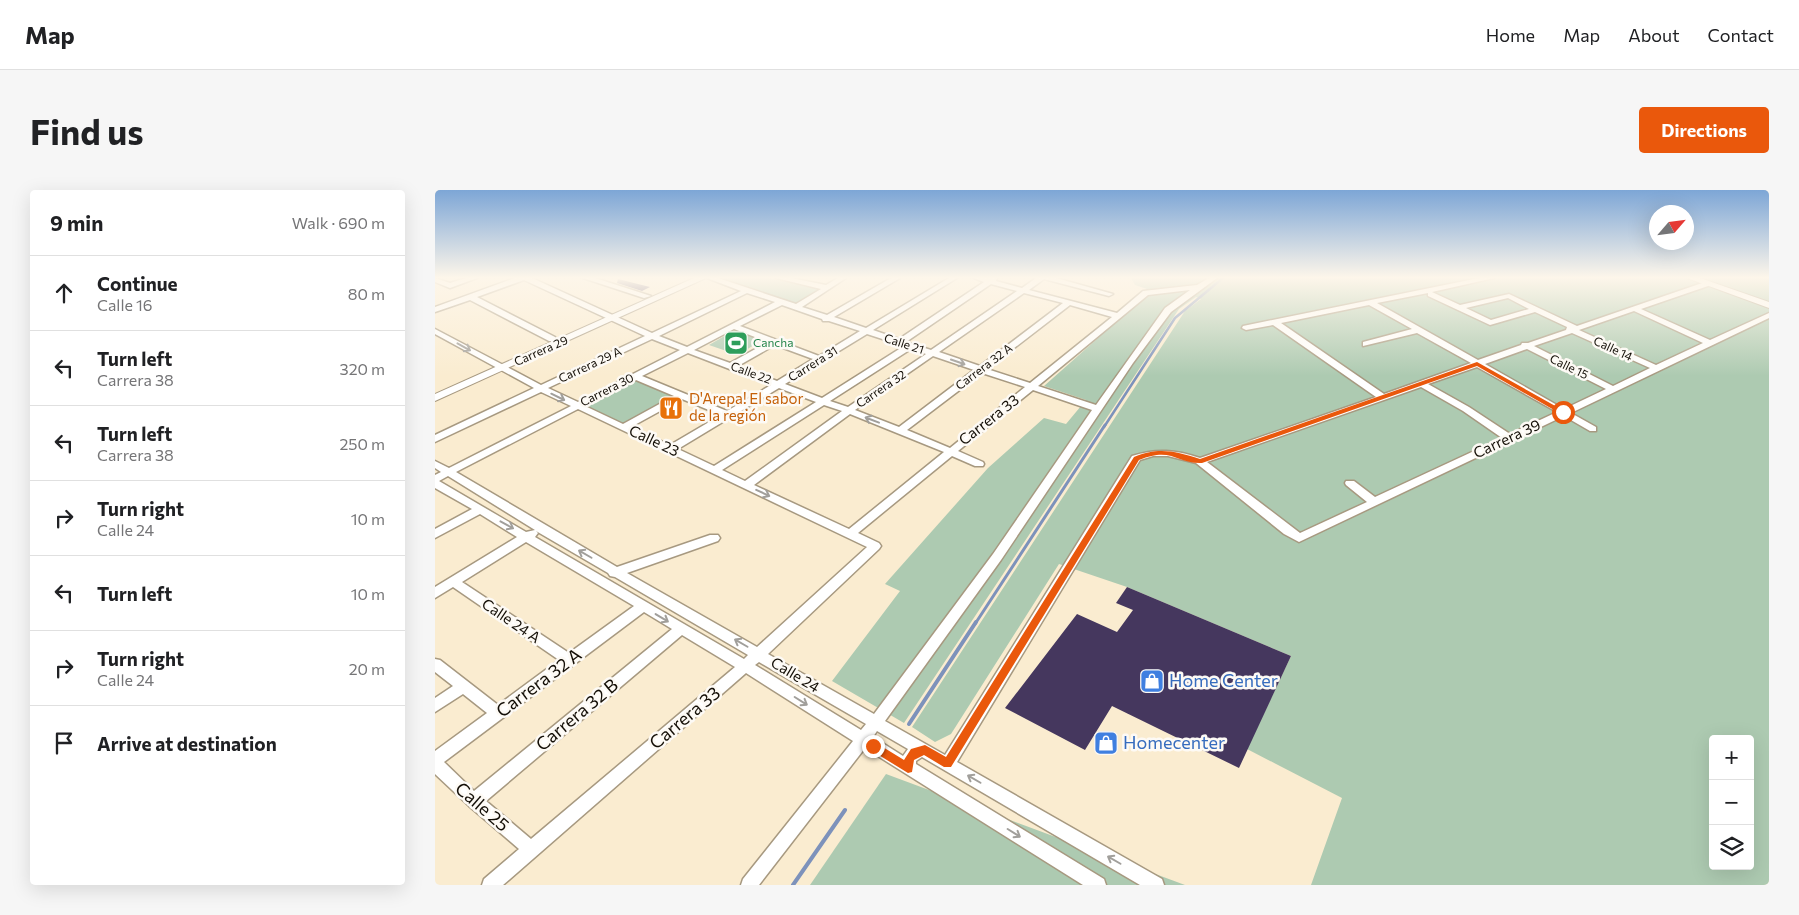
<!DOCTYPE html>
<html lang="en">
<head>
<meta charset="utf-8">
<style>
  :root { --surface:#fff; --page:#f6f6f6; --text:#202124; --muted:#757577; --line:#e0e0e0; --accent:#ea580c }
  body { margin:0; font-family:Commissioner,sans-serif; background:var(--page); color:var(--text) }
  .controls { position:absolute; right:15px; bottom:15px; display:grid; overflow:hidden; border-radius:5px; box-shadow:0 5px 20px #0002 }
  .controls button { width:45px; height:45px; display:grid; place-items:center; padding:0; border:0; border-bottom:1px solid var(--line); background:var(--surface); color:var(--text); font:25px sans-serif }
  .compass { position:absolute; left:1214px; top:15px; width:45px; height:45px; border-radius:50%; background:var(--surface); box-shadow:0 5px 20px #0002; rotate:62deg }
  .stop { position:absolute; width:15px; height:15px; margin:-11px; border:4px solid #ea580c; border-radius:50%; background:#fff }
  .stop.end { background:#ea580c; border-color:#fff; box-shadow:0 1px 5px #0008 }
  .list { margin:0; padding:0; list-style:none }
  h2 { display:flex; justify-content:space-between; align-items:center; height:65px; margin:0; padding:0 20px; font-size:21px }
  h2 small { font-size:16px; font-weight:400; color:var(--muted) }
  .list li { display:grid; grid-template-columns:32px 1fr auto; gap:15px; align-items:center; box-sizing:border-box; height:75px; padding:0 20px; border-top:1px solid var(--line) }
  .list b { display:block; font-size:19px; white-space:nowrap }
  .list p { margin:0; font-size:16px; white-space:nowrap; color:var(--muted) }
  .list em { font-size:16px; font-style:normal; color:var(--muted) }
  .icon { flex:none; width:28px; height:28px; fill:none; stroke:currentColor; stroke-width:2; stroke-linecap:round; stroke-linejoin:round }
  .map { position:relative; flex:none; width:1334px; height:695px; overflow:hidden; border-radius:5px }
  header { display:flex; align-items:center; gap:30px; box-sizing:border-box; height:70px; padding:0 25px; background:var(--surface); border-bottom:1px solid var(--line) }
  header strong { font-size:24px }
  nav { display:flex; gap:28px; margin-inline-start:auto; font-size:18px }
  .intro { display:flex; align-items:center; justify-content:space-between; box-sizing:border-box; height:120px; padding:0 30px }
  h1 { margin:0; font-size:35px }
  .button { padding:12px 22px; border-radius:5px; background:var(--accent); color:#fff; font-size:18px; font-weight:700 }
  main { display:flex; gap:30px; padding:0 30px }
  aside { flex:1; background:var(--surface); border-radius:5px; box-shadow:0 5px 20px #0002 }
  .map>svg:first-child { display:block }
  .green { fill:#adcab1; fill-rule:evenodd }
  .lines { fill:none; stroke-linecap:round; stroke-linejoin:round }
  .stream-far2 { stroke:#7d92bb; stroke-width:2.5 }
  .stream-far1 { stroke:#7d92bb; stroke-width:3 }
  .stream { stroke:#7d92bb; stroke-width:4 }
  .building { fill:#45375e }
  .minor-casing { stroke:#a79980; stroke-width:3 }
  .major-casing { stroke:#a79980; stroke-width:2 }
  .minor { fill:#fff; fill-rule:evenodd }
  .major { fill:#fff; fill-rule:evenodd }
  .oneway { stroke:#a19f9b }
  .route { fill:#ea580c }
  .labels { text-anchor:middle; stroke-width:5; stroke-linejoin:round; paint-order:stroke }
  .far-leisure-label { font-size:12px; fill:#27864d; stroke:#fdfaf5; text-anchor:start }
  .far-street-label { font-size:12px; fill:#130e06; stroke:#fdfaf5 }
  .food-label { font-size:15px; fill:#c56008; stroke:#fdfaf5; text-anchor:start }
  .street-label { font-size:15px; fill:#130e06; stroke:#fdfaf5 }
  .near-shop-label { font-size:18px; fill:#366cbe; stroke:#fdfaf5; text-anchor:start }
  .near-street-label { font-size:18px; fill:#130e06; stroke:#fdfaf5 }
</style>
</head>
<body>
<header>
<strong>Map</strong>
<nav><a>Home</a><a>Map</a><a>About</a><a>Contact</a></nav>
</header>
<div class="intro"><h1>Find us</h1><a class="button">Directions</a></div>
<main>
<aside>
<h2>9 min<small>Walk · 690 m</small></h2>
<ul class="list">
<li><svg class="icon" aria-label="ahead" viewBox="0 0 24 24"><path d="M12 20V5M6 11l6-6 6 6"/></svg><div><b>Continue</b><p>Calle 16</p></div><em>80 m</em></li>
<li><svg class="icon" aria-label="left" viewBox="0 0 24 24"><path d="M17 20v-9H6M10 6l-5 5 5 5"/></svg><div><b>Turn left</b><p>Carrera 38</p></div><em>320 m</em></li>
<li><svg class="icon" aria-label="left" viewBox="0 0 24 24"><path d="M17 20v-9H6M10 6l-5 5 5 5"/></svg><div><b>Turn left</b><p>Carrera 38</p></div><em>250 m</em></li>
<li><svg class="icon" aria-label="right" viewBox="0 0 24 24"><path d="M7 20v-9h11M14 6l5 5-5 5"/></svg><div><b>Turn right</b><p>Calle 24</p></div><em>10 m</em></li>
<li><svg class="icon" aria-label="left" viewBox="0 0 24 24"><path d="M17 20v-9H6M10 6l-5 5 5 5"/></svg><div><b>Turn left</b></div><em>10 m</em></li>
<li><svg class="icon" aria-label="right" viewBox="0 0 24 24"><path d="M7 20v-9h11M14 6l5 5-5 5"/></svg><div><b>Turn right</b><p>Calle 24</p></div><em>20 m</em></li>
<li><svg class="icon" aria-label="arrive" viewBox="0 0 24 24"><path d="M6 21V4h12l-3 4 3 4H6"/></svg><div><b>Arrive at destination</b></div></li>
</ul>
</aside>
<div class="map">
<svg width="1334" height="695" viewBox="0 0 1334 695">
  <rect width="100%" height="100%" fill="#faecd0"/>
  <g class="green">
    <path d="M282 88H333L388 99 361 116Z"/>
    <path d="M696 88H1334V695H876L907 608 812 559 856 466 692 397 624 374 516 544 500 552 477 537 750 121 766 109 761 107 744 119 469 533 397 491 465 401 450 394 553 278 609 228 631 234 651 210 609 196 698 117 693 114 712 99 700 95ZM1278 549H1315V676H1278Z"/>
    <path d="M298 141 327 150 303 165 274 155Z"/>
    <path d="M199 188 241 206 190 234 148 216Z"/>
    <path d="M451 584 750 695H375Z"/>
  </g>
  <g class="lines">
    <path class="stream-far2" d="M669 237 740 128 788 88"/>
    <path class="stream-far1" d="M540 434 670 235"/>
    <g class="stream">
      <path d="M474 534 541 432"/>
      <path d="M358 695 410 620"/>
    </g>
  </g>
  <g class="building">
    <path d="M183 89 215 97 207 101 182 93Z"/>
    <path d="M692 397 856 466 804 578 677 516 650 560 570 518 642 424 682 442 698 420 681 413Z"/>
  </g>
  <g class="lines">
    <g class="minor-casing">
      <g id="minor">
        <path d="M0 88 15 93 31 88H42L15 98 0 92Z"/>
        <path d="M80 88H97L217 143 306 101 272 88H283L361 114 386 99 341 88H356L391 95 403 88H411L367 117 392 125 456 88H465L399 127 431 138 514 88H522L438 140 464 149 549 92 539 88H562L561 91 587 98 601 88H621L678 104 674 106 609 89 594 100 682 123 708 101 762 95 774 88H782L736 122 698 173 566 370 450 531 510 565 697 266C722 258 741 260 765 268L941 207 838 135 811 140 807 138 808 136 1044 88H1059L997 102 1025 115 1074 104 1142 136 1270 92 1274 94 1273 96 1206 119 1275 150 1334 123V128L1136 223 1161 237V241H1155L1129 226 864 352 849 344 761 273 733 266H718L705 270 522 572 727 689 729 695H705L487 567 481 571V574L669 689 671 695H648L430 558 324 695H306L308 689 418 551 311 483 68 695H47L49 689 84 659 34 616 0 584V561L52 523 28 504 0 522V508L18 496 0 482V469L5 470 63 515 124 470 18 397 0 408V397L82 347 45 324 0 348V339L37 319 0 298V285L6 282 0 278V271L14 278 136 216 106 202 0 252V245L99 198 0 144V139L106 195 210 146 89 90 42 107 120 147V151H114L35 110 0 122V117ZM556 94 582 101 496 160 471 152ZM755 100 730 118 661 215 603 196 713 105ZM312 103 340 112 252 157 224 146ZM589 103 628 113 545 176 504 162ZM993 103V106L1055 135 1100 122 1132 137 1131 140 1093 153H1087L1086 155 1043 170 942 113ZM1073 108 1094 119 1056 130 1031 118ZM347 115 387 129 388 131H394L425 141 384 166 305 136ZM635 115 677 127 595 193 552 179ZM934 115 977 139 928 152V156L982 143 1036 173 949 204 846 133ZM1199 121 1268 153 1221 175 1144 140ZM299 139 333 152 295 173 259 160ZM1137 143 1215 178 1178 196 1099 156ZM432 144 469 156 387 208 350 194ZM217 149 245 160 143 212 113 198ZM340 155 378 169 342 191 303 176ZM476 159 491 164 413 217 395 211ZM1092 159 1171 199 1129 219 1050 174ZM253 163 336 195 292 221 207 186ZM498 166 539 180 464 237 420 220ZM1042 177 1122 222 1075 244 1034 217 993 194ZM547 183 590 197 515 258 472 240ZM201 190 239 206 188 234 150 216ZM986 197 1028 221 1067 248 940 307 919 291H911L910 293 911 295 932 312 865 343 772 272ZM344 198 381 212 279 276 243 259ZM598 200 657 220 558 364 439 524 333 464 444 359 446 356 444 353 423 343 517 266 540 276H548L549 274 548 272 523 261ZM247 209 286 225 235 255 196 237ZM389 215 407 221 310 291 287 280ZM143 219 432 357 322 457 192 383 283 351 285 348 283 345H275L182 377 21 282ZM415 224 509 262 414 339 319 295ZM13 286 100 340 91 342 4 291ZM101 341 173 383 175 386 180 387 313 465 309 469 100 347 103 343ZM91 352 199 416 134 463 27 392ZM209 422 237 439 39 601 9 572ZM247 445 300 477 96 649 51 611ZM324 472 431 534 426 540 320 475ZM442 541 473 559 468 566 438 547Z"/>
        <path d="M148 88H160L216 106 209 108Z"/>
      </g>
    </g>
    <g class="major-casing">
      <g id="major">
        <path d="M259 88H271L0 211V204Z"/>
        <path d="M1252 88H1265L1334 112V118Z"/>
      </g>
    </g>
    <use href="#minor" class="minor"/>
    <use href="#major" class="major"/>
  </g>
  <defs><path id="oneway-shaft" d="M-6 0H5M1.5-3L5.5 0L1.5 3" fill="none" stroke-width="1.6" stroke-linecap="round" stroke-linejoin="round" transform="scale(1.25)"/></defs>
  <g class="oneway">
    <use href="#oneway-shaft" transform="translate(29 157) rotate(29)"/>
    <use href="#oneway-shaft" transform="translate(523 172) rotate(19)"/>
    <use href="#oneway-shaft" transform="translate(123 207) rotate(26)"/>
    <use href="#oneway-shaft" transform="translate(437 230) rotate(-159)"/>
    <use href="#oneway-shaft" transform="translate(328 303) rotate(25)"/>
    <use href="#oneway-shaft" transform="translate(72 335) rotate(29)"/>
    <use href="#oneway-shaft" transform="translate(150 364) rotate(-150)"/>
    <use href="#oneway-shaft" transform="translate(227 428) rotate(31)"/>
    <use href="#oneway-shaft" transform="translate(306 453) rotate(-150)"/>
    <use href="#oneway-shaft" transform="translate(366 511) rotate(32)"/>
    <use href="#oneway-shaft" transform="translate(539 589) rotate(-150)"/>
    <use href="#oneway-shaft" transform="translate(579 643) rotate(32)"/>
    <use href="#oneway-shaft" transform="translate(679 670) rotate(-150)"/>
  </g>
  <linearGradient id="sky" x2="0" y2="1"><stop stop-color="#7da6d6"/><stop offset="0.47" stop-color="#fdf6ea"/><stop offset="1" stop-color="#fdf6ea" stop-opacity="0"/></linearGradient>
  <rect width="1334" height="186" fill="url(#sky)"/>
  <path class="route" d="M1042 172 1131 222 1126 224 1042 176 767 273C742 274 737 256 704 270L516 577H509L489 565 479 570 477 582 473 583 434 559 433 556 438 551 469 570 476 559 490 555 511 567 699 267C723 257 740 261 765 269Z"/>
  <defs>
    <g id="stadium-square" transform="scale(1.25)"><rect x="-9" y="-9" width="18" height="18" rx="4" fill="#2e9e5b" stroke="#fdfaf5"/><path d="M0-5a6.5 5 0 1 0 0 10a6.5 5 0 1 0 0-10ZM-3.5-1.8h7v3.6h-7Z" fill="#fff"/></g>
    <g id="restaurant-square" transform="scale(1.25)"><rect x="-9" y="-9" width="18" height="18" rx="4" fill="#e8710a" stroke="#fdfaf5"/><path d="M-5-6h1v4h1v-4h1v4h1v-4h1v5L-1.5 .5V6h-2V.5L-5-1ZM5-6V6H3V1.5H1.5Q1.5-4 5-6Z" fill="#fff"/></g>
    <g id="shop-square" transform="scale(1.25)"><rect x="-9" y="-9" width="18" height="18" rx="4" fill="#3f7fe0" stroke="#fdfaf5"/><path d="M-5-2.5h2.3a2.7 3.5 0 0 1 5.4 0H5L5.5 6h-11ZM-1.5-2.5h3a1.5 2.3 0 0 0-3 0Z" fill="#fff"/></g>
  </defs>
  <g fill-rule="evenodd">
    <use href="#stadium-square" x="301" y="153"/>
    <use href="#restaurant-square" x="236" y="218"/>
    <use href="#shop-square" x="717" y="491"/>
    <use href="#shop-square" x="671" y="553"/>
  </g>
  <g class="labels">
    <g class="far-leisure-label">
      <text x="318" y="157">Cancha</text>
    </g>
    <g class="far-street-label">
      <text transform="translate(469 154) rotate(18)" y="4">Calle 21</text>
      <text transform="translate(1178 159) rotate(25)" y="4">Calle 14</text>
      <text transform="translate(106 161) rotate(-24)" y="4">Carrera 29</text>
      <text transform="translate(378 174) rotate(-32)" y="4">Carrera 31</text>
      <text transform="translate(155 175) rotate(-25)" y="4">Carrera 29 A</text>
      <text transform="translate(549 177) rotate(-37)" y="4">Carrera 32 A</text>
      <text transform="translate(1134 177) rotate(26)" y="4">Calle 15</text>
      <text transform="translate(316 183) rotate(20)" y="4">Calle 22</text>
      <text transform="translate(446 199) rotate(-34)" y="4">Carrera 32</text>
      <text transform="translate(172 200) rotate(-27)" y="4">Carrera 30</text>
    </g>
    <g class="food-label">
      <text x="254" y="214">D'Arepa! El sabor<tspan x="254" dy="17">de la región</tspan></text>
    </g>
    <g class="street-label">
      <text transform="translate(554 230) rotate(-38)" y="5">Carrera 33</text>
      <text transform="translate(1072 249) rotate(-25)" y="5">Carrera 39</text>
      <text transform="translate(219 251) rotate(25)" y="5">Calle 23</text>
      <text transform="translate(76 431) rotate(34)" y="5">Calle 24 A</text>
      <text transform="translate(360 485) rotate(31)" y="5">Calle 24</text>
    </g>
    <g class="near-shop-label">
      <text x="734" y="497">Home Center</text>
      <text x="688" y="559">Homecenter</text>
    </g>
    <g class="near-street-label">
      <text transform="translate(104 493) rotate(-37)" y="6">Carrera 32 A</text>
      <text transform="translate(142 525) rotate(-40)" y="6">Carrera 32 B</text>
      <text transform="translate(250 528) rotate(-40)" y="6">Carrera 33</text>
      <text transform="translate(47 617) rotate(41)" y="6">Calle 25</text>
    </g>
  </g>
</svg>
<div class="controls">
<button>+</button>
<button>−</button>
<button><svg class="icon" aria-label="layers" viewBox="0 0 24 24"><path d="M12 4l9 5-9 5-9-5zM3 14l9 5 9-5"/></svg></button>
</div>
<svg class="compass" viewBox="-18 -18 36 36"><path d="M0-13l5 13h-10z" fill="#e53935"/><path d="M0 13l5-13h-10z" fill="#757577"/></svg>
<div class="stop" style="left:1128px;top:222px"></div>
<div class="stop end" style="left:438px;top:556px"></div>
</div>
</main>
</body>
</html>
